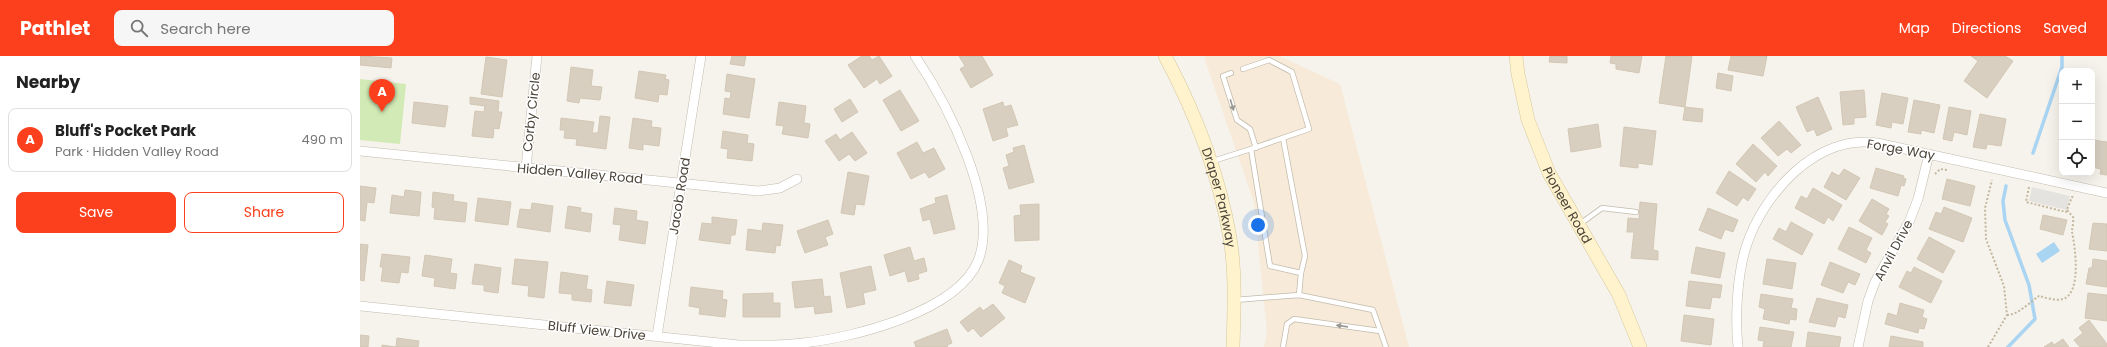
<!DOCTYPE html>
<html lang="en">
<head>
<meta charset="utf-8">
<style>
  :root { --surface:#fff; --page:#f6f6f6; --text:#222; --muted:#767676; --line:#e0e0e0; --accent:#fc3f1d }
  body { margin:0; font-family:Poppins,sans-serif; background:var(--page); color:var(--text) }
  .controls { position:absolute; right:12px; top:12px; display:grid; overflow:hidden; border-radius:8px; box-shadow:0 4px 16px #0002 }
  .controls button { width:36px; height:36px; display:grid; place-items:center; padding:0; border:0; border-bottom:1px solid var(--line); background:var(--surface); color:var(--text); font:20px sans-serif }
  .you { position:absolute; left:898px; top:169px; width:14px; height:14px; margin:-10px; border:3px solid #fff; border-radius:50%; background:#1a73e8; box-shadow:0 0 0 6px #1a73e833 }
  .badge { display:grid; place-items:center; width:26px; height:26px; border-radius:50%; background:var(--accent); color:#fff; font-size:13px; font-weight:700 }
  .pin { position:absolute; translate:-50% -33px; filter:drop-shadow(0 1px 2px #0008) }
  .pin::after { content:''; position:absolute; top:21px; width:14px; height:12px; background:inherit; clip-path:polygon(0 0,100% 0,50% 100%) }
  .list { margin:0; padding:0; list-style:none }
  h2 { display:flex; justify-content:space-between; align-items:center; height:52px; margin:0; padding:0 16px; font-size:17px }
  h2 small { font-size:13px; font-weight:400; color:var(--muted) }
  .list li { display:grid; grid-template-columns:26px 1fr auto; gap:12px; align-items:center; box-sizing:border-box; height:64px; margin:0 8px 8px; padding:0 8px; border:1px solid var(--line); border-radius:8px }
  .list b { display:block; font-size:15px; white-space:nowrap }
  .list p { margin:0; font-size:13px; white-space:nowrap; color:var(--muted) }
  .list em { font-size:13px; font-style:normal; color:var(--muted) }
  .actions { display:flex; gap:8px; padding:12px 16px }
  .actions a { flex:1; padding:9px 0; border:1px solid var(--accent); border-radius:8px; text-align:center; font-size:14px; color:var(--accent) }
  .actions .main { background:var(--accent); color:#fff }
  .icon { flex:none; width:22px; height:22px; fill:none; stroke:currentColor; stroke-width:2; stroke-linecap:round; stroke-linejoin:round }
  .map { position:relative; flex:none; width:1747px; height:291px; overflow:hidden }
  header { display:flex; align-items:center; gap:24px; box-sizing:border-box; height:56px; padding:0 20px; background:var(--accent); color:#fff }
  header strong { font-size:19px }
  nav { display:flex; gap:22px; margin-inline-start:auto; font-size:14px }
  .search { width:280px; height:36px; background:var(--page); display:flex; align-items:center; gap:10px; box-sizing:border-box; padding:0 14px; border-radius:8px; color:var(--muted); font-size:15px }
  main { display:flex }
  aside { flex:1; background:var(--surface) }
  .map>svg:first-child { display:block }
  .commercial { fill:#f7ead8 }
  .green { fill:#d2eab5 }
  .parking { fill:#e5e3e0 }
  .water { fill:#a9d4f2 }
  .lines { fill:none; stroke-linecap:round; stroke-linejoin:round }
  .stream { stroke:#a9d4f2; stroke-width:3.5 }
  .building { fill:#d8cfc1; stroke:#d3c7b4 }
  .lane-casing { stroke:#c2bbae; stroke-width:6 }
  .street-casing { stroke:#c2bbae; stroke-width:10 }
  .secondary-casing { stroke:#d6c79b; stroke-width:14 }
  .path { stroke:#c4b79f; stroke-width:2; stroke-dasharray:2 2; stroke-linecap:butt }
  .lane { stroke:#fff; stroke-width:4.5 }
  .street { stroke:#fff; stroke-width:9 }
  .secondary { stroke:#fff3cd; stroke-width:13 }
  .oneway { fill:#9c9892 }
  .labels { text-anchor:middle; stroke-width:3; stroke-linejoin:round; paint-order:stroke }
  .street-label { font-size:13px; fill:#4b4439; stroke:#fff }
</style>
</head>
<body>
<header>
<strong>Pathlet</strong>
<div class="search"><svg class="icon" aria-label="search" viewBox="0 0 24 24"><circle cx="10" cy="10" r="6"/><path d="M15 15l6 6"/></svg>Search here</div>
<nav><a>Map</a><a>Directions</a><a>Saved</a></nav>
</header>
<main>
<aside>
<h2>Nearby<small></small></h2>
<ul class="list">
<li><span class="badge">A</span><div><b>Bluff's Pocket Park</b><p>Park · Hidden Valley Road</p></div><em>490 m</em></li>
</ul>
<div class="actions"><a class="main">Save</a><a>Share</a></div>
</aside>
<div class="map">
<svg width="1747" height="291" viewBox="0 0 1747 291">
  <rect width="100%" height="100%" fill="#f6f3ec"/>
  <path class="commercial" d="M847 0H919L980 28 1049 291H904L907 276 894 147 844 1Z"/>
  <path class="green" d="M0 23 46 28 40 88 0 84Z"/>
  <path class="parking" d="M1672 131 1710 140 1707 154 1669 145Z"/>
  <path class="water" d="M1694 186 1700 195 1682 207 1676 198Z"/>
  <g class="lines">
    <g class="stream">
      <path d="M1673 97 1702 11V0"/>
      <path d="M1646 130 1643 145 1645 164 1669 229 1675 263 1648 291"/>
    </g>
  </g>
  <g class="building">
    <path d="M0 0 32 2 31 12 0 9Z"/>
    <path d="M372 0H386L384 10 370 8Z"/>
    <path d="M502 0H509L512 4 519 0 532 20 520 28 517 23 504 32 488 9Z"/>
    <path d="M599 0H622L633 19 611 32 600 13 605 10Z"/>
    <path d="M1190 0H1207V7L1189 6Z"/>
    <path d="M1251 0H1282L1279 17 1256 13V8L1250 7Z"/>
    <path d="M1306 0H1332L1325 51 1299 47Z"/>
    <path d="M1371 0H1407L1403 20 1368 14Z"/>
    <path d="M1611 0H1645L1653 5 1627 42 1604 25 1618 5Z"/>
    <path d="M126 1 147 4 142 41 121 38Z"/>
    <path d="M211 11 233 14 231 30 242 31 240 44 220 42 219 47 207 45Z"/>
    <path d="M279 15 306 19 305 23 309 24 307 39 299 38 298 46 275 42Z"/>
    <path d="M1358 17 1373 20 1371 35 1356 32Z"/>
    <path d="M367 18 395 23 389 62 363 58 365 42 370 43 371 36 365 35Z"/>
    <path d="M540 34 559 65 541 75 523 44Z"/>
    <path d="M1504 34 1506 61 1494 62V68L1483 69 1480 36Z"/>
    <path d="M1522 37 1548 42 1543 68 1532 66 1531 72 1516 69Z"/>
    <path d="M110 41 139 45 138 56H142L139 73 134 72 133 82 112 80 115 55 124 56 125 50 110 48Z"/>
    <path d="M1458 41 1472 73 1457 80 1454 73 1447 76 1436 51Z"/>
    <path d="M490 43 498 56 482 66 474 53Z"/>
    <path d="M1554 44 1580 49 1574 77 1561 74V78L1548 76Z"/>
    <path d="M54 46 88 50 85 71 52 67Z"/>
    <path d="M419 46 446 50 444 67 450 68 448 82 422 78 424 70 416 69Z"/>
    <path d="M643 46 644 51 651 49 658 69 646 72 648 80 633 85 623 53Z"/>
    <path d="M1325 51 1343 53 1342 66 1323 64Z"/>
    <path d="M1589 51 1611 55 1607 79 1594 76 1592 85 1583 83Z"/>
    <path d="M1620 58 1646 63 1641 90 1627 88 1626 93 1613 91Z"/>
    <path d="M240 60 250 61 246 93 216 89 217 83 204 82 205 74H200L201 62 234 66 232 77H238Z"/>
    <path d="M273 62 292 65 291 71 301 72 299 90 283 88V94L269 92Z"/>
    <path d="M1419 65 1441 89 1431 97 1427 93 1418 100 1401 82Z"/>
    <path d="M1238 68 1241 91 1211 96 1208 73Z"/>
    <path d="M1264 71 1296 75 1292 109 1278 107V112L1260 110Z"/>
    <path d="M363 75 388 79 387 87 394 88 392 105 367 102 368 93 361 92Z"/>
    <path d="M492 76 507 97 495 105 489 98 479 105 465 85 476 78 480 84Z"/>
    <path d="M1733 84 1747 86V119L1740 118 1741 113 1732 111Z"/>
    <path d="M557 86 563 97 574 92 585 113 569 122 565 116 551 123 537 97Z"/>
    <path d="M1393 88 1417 110 1408 120 1405 116 1396 126 1376 108Z"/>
    <path d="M664 89 674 126 649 133 643 112 649 110 646 99 654 96 653 92Z"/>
    <path d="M1516 112 1544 120 1543 122 1546 123 1544 130 1541 129 1538 140 1510 132Z"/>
    <path d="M1484 113 1500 122 1486 144 1464 131 1472 116 1479 120Z"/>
    <path d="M1369 115 1396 133 1388 145 1383 141 1377 150 1356 137Z"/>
    <path d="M488 116 509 120 504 149 496 148 494 159 481 157Z"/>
    <path d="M1587 123 1615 130 1610 150 1582 143Z"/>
    <path d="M0 130 16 132 14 147 7 146 5 165 0 164Z"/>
    <path d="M1453 132 1482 149 1473 165 1468 161 1464 168 1435 152 1441 140 1447 143Z"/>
    <path d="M45 134 61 136 59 160 30 157 32 139 44 141Z"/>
    <path d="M73 136 94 139 93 145 107 147 105 166 74 163 75 152 72 151Z"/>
    <path d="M587 139 595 173 574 178 570 163 563 165 560 153 576 147 575 142Z"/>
    <path d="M118 142 151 146 148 169 115 165Z"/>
    <path d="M1512 143 1529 153 1526 158 1529 160 1525 166 1528 168 1522 179 1499 165Z"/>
    <path d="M1280 146 1297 148 1293 194 1298 195V204L1271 202 1274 176H1267L1268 162 1279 163Z"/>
    <path d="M172 147 193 150 190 176 157 171 160 153 171 154Z"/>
    <path d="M679 148V184L655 185 654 160 661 159 660 149Z"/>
    <path d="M208 150 221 152 220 156 232 158 230 176 205 172Z"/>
    <path d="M1584 151 1612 162 1603 186 1569 173 1576 156 1581 158Z"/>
    <path d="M255 152 277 155 276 164 288 166 285 188 259 184 261 169 253 168Z"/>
    <path d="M1348 152 1378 164 1373 176 1365 173 1361 183 1339 174Z"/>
    <path d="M1683 159 1707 164 1703 179 1680 173Z"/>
    <path d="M352 161 377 164 375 179H371L370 188 339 184 342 167 352 168Z"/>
    <path d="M468 164 473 178 465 181 468 189 445 197 437 175Z"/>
    <path d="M1431 166 1453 178 1442 199 1413 183 1419 172 1426 176Z"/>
    <path d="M403 167 423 169 420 190 416 189 415 197 386 194 388 173 402 175Z"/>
    <path d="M1733 167 1747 168V195L1729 193Z"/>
    <path d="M1489 171 1512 182 1506 194 1511 197 1506 207 1478 193Z"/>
    <path d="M1569 181 1595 195 1583 217 1557 203Z"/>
    <path d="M0 188 8 189 4 225 0 224Z"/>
    <path d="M550 191 554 205 564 202 567 215 558 218 559 223 548 226 545 215 530 220 524 199Z"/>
    <path d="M1336 191 1365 197 1360 222 1331 217Z"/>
    <path d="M22 198 50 201 48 217 41 216 39 227 21 225 23 211H20Z"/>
    <path d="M65 199 92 203 90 217 97 218 95 233 74 230 75 222 62 220Z"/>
    <path d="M155 203 188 206 184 242 168 240 169 230 152 228Z"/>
    <path d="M1407 203 1436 207 1432 233 1403 228Z"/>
    <path d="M1733 203 1747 205V231L1726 228 1729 212H1732Z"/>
    <path d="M649 204 662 210 660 216 675 222 665 247 642 237 645 230 639 227Z"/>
    <path d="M1470 206 1500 218 1495 229 1488 226 1483 237 1461 229Z"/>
    <path d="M115 208 141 212 138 237 124 235V229L112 228Z"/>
    <path d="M511 210 516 234 503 237 505 248 487 252 480 217Z"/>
    <path d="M1554 211 1582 225 1571 247 1539 231 1547 215 1551 217Z"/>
    <path d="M201 216 228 220 226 233 232 234 231 246 212 244V238L199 237Z"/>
    <path d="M462 223 464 241 470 240 472 256 455 258 454 250 435 252 432 226Z"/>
    <path d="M247 225 274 229 271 250 244 247Z"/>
    <path d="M1329 225 1362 229 1360 242 1352 241 1350 253 1326 250Z"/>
    <path d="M331 231 363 235 362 243 367 244 365 261 339 258 340 252 329 250Z"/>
    <path d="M413 237V247H420V261H383V238Z"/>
    <path d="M1728 237 1747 239V265L1725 262Z"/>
    <path d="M1401 238 1433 243 1431 252 1437 253 1436 264 1430 263 1429 268 1403 263 1405 253 1399 251Z"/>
    <path d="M1457 242 1488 249 1485 262 1478 260 1475 271 1449 266Z"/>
    <path d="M1540 247 1564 254 1562 261 1567 263 1564 273 1559 272 1558 277 1525 268 1528 257 1537 260Z"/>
    <path d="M633 248 645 262 621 281 613 272 608 276 600 266 620 251 623 255Z"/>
    <path d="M1324 259 1354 263 1351 289 1321 285Z"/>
    <path d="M1729 264 1747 288V291H1720L1714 284 1723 277 1719 272Z"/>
    <path d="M1400 271 1434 276 1431 291H1403L1404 285 1398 284Z"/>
    <path d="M587 273 592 287 587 289 588 291H556L554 286Z"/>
    <path d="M1448 276 1481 281 1479 291H1446Z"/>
    <path d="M0 279 9 280 8 291H0Z"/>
    <path d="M1531 280 1563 286V291H1529Z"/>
    <path d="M37 282 59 285 58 291H22V289L36 291Z"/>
    <path d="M1703 283 1709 291H1684L1692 286 1694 289Z"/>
  </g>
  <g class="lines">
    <g class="lane-casing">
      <g id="lane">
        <path d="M883 13 909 4 932 16 949 73 891 93"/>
        <path d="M871 17 863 20 877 64 890 73 896 92"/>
        <path d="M923 82 945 200 941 217"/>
        <path d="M853 105 891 93 910 210 941 217 939 239"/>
        <path d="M1220 168 1242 152 1276 156"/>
        <path d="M875 244 939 239 1013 254 1026 291"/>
        <path d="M923 291 927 268 934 263 1020 275"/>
      </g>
    </g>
    <g class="street-casing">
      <g id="street">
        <path d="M0 95 398 135 420 132 437 123"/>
        <path d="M166 112 177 0"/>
        <path d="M0 250 379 289C400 289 422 290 443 287 492 282 597 256 618 205 640 149 587 47 555 0"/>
        <path d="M297 280 341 0"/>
        <path d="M1378 291C1375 261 1377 220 1386 191 1403 138 1456 78 1517 87L1747 137"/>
        <path d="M1498 291 1508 245 1515 226 1549 166 1558 143 1569 98"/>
      </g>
    </g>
    <g class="secondary-casing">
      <g id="secondary">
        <path id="s1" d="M805 0C836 58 859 118 870 182 876 218 874 255 873 291"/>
        <path id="s2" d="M1156 0 1158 18 1168 64 1189 117 1259 239 1280 291"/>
      </g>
    </g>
    <g class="path">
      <path d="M1575 118 1580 113 1587 114"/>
      <path d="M1669 131 1666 146 1706 156 1712 141 1715 142"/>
      <path d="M1647 259C1658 259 1670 246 1679 240 1686 242 1696 245 1703 243 1722 237 1715 190 1712 176 1712 172 1714 166 1713 161L1707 154"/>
      <path d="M1628 291 1647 259 1644 230 1626 183 1625 152 1632 124"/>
    </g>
    <use href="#lane" class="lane"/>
    <use href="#street" class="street"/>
    <use href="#secondary" class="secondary"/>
  </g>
  <defs><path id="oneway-solid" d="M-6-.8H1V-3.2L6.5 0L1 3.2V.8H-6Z"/></defs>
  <g class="oneway">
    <use href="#oneway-solid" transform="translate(872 49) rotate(73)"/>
    <use href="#oneway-solid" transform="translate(982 270) rotate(-172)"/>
  </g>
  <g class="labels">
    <g class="street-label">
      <text transform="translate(171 56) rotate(-84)" y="5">Corby Circle</text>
      <text transform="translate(1541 93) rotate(10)" y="5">Forge Way</text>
      <text transform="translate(220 117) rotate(5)" y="5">Hidden Valley Road</text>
      <text transform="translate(319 140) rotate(-81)" y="5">Jacob Road</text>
      <text dy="5" stroke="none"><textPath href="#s1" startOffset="152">Draper Parkway</textPath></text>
      <text dy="5" stroke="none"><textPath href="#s2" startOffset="159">Pioneer Road</textPath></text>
      <text transform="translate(1533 194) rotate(-62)" y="5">Anvil Drive</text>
      <text transform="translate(237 274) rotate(6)" y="5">Bluff View Drive</text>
    </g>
  </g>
</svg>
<div class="controls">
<button>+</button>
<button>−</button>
<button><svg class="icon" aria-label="locate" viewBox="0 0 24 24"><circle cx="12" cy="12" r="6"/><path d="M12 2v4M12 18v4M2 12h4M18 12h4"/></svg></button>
</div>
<div class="you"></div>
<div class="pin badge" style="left:22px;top:56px">A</div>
</div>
</main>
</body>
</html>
